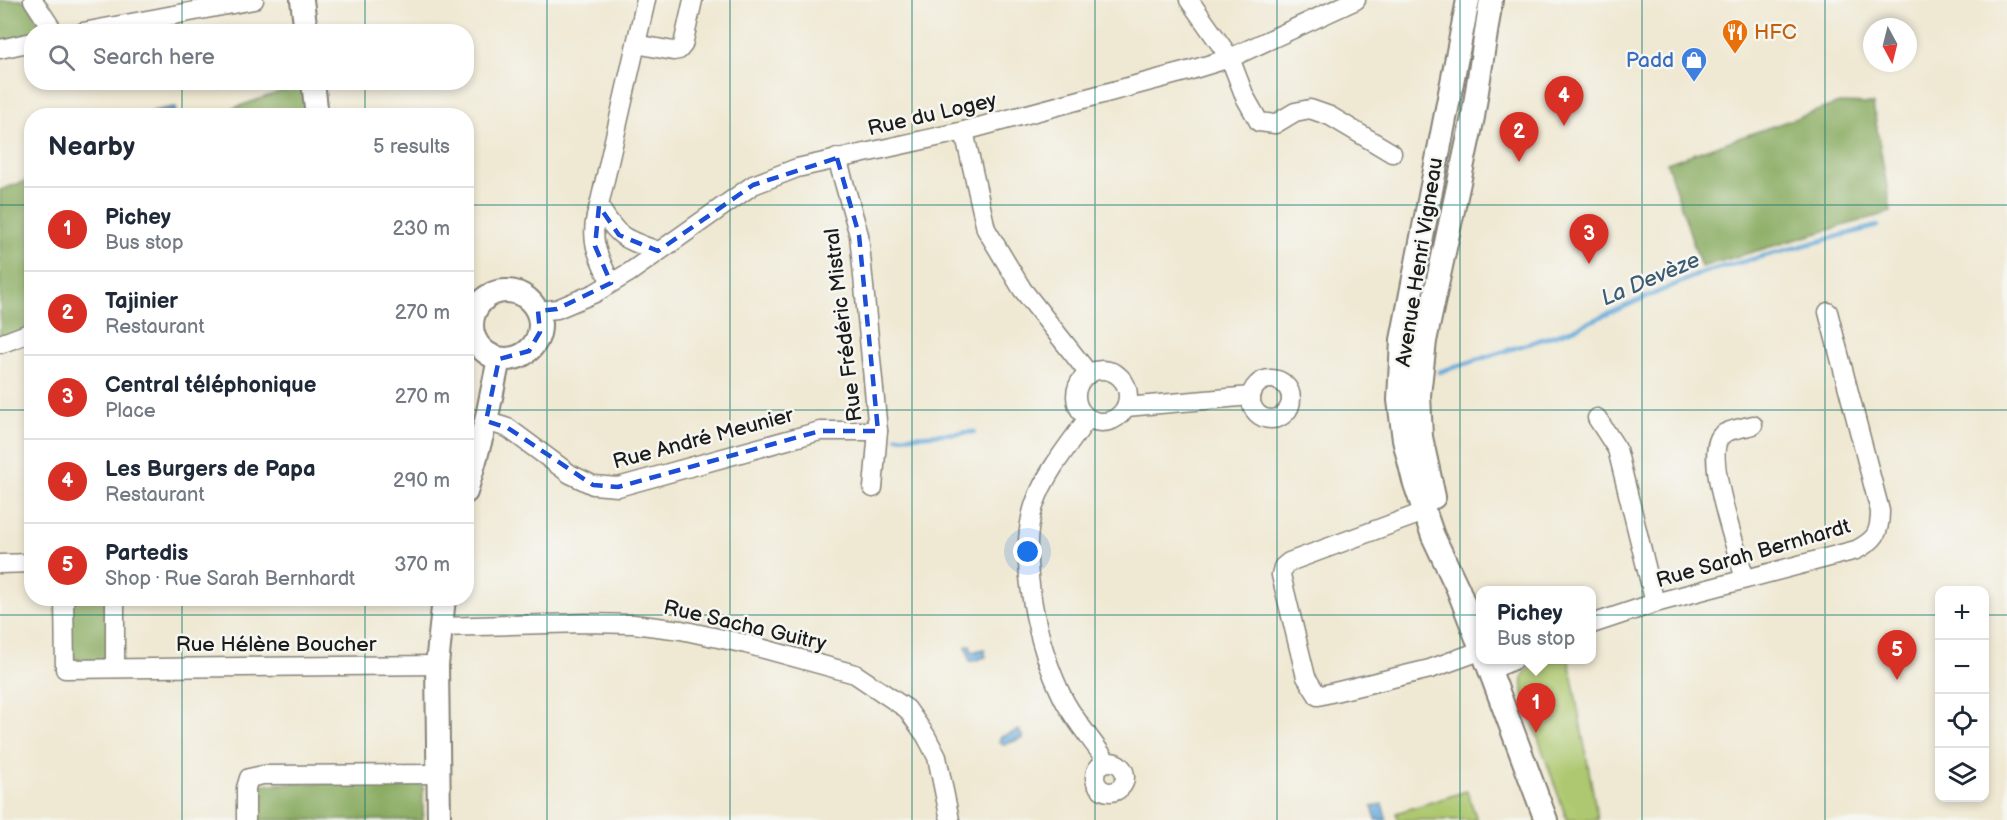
<!DOCTYPE html>
<html lang="en">
<head>
<meta charset="utf-8">
<style>
  :root { --surface:#fff; --page:#f6f6f7; --text:#1f2937; --muted:#747a83; --line:#e0e1e3; --accent:#d93025 }
  body { margin:0; font-family:"Balsamiq Sans",sans-serif; background:var(--page); color:var(--text) }
  .controls { position:absolute; right:18px; bottom:18px; display:grid; overflow:hidden; border-radius:12px; box-shadow:0 3px 9px #0003 }
  .controls button { width:54px; height:54px; display:grid; place-items:center; padding:0; border:0; border-bottom:2px solid var(--line); background:var(--surface); color:var(--text); font:30px sans-serif }
  .compass { position:absolute; left:1863px; top:18px; width:54px; height:54px; border-radius:50%; background:var(--surface); box-shadow:0 3px 9px #0003; rotate:173deg }
  .you { position:absolute; left:1028px; top:552px; width:21px; height:21px; margin:-15px; border:4px solid #fff; border-radius:50%; background:#1a73e8; box-shadow:0 0 0 9px #1a73e833 }
  .badge { display:grid; place-items:center; width:39px; height:39px; border-radius:50%; background:var(--accent); color:#fff; font-size:20px; font-weight:700 }
  .pin { position:absolute; translate:-50% -50px; filter:drop-shadow(0 2px 3px #0008) }
  .pin::after { content:''; position:absolute; top:32px; width:21px; height:18px; background:inherit; clip-path:polygon(0 0,100% 0,50% 100%) }
  .popup { position:absolute; left:1476px; top:586px; width:120px; height:78px; box-sizing:border-box; display:grid; place-content:center; border-radius:12px; background:var(--surface); filter:drop-shadow(0 2px 4px #0005); font-size:20px; white-space:nowrap; color:var(--muted) }
  .popup b { font-size:22px; color:var(--text) }
  .popup::after { content:''; position:absolute; left:50%; top:100%; margin-left:-12px; border:12px solid transparent; border-top-color:var(--surface) }
  .list { margin:0; padding:0; list-style:none }
  h2 { display:flex; justify-content:space-between; align-items:center; height:78px; margin:0; padding:0 24px; font-size:26px }
  h2 small { font-size:20px; font-weight:400; color:var(--muted) }
  .list li { display:grid; grid-template-columns:39px 1fr auto; gap:18px; align-items:center; box-sizing:border-box; height:84px; padding:0 24px; border-top:2px solid var(--line) }
  .list b { display:block; font-size:22px; white-space:nowrap }
  .list p { margin:0; font-size:20px; white-space:nowrap; color:var(--muted) }
  .list em { font-size:20px; font-style:normal; color:var(--muted) }
  .icon { flex:none; width:33px; height:33px; fill:none; stroke:currentColor; stroke-width:2; stroke-linecap:round; stroke-linejoin:round }
  .map { position:relative; flex:none; width:2007px; height:820px; overflow:hidden }
  .search { position:absolute; background:var(--surface); box-shadow:0 3px 9px #0003; left:24px; top:24px; width:450px; height:66px; display:flex; align-items:center; gap:15px; box-sizing:border-box; padding:0 21px; border-radius:24px; color:var(--muted); font-size:22px }
  .panel { position:absolute; background:var(--surface); box-shadow:0 3px 9px #0003; left:24px; top:108px; width:450px; height:498px; border-radius:24px }
  .map>svg:first-child { display:block }
  .green { fill:#adc86f; stroke:#647246; stroke-width:1.5 }
  .forest { fill:#8aac62; stroke:#53643f; stroke-width:1.5 }
  .water { fill:#64a9da; stroke:#40627b; stroke-width:1.5 }
  .lines { fill:none; stroke-linecap:round; stroke-linejoin:round }
  .stream { stroke:#64a9da; stroke-width:4.5 }
  .minor-casing { stroke:#868277; stroke-width:21 }
  .tertiary-casing { stroke:#868277; stroke-width:26 }
  .minor { stroke:#fff; stroke-width:18 }
  .tertiary { stroke:#fff; stroke-width:22 }
  .marked { fill:none; stroke:#1d4ed8; stroke-width:4.5; stroke-dasharray:12 8; stroke-linejoin:round }
  .grid { fill:none; stroke:#0f766e; stroke-width:1.5; stroke-opacity:0.55 }
  .labels { text-anchor:middle; stroke-width:5; stroke-linejoin:round; paint-order:stroke }
  .food-label { font-size:21px; fill:#c56008; stroke:#f6f6f2; text-anchor:start }
  .shop-label { font-size:21px; fill:#366cbe; stroke:#f6f6f2; text-anchor:end }
  .street-label { font-size:21px; fill:#1c1c1c; stroke:#f6f6f2 }
  .water-label { font-size:22px; font-style:italic; fill:#3c5b71; stroke:#f6f6f2 }
</style>
</head>
<body>
<div class="map">
<svg width="2007" height="820" viewBox="0 0 2007 820">
  <rect width="100%" height="100%" fill="#f6f6f2"/>
  <filter id="ink" filterUnits="userSpaceOnUse"><feTurbulence type="fractalNoise" baseFrequency=".0167" numOctaves="2"/><feDisplacementMap in="SourceGraphic" scale="12" xChannelSelector="R" yChannelSelector="G"/><feConvolveMatrix kernelMatrix="1 2 1 2 8 2 1 2 1" color-interpolation-filters="sRGB"/></filter>
  <filter id="wash" filterUnits="userSpaceOnUse"><feTurbulence type="fractalNoise" baseFrequency=".008" numOctaves="4" result="noise"/><feDisplacementMap in="SourceGraphic" scale="24" xChannelSelector="R" yChannelSelector="G"/><feGaussianBlur stdDeviation="1.35" result="paint"/><feColorMatrix in="noise" values="0 0 0 0 0 0 0 0 0 0 0 0 0 0 0 0 0 1.4 0 .05"/><feComposite in="paint" operator="in"/></filter>
  <g filter="url(#wash)">
    <rect width="100%" height="100%" fill="#efe8d2"/>
    <g class="green">
      <path d="M1544 660H1569L1598 820H1567L1524 698C1520 675 1523 668 1544 660Z"/>
      <path d="M1467 791 1477 820H1398L1396 813Z"/>
    </g>
    <g class="forest">
      <path d="M0 0H26L42 29 41 31 32 32 31 39 0 45Z"/>
      <path d="M305 83 317 115 211 116Z"/>
      <path d="M1839 103 1873 104 1891 212 1701 267 1667 163Z"/>
      <path d="M31 179V332L0 344V190Z"/>
      <path d="M69 599H110V652L101 661H78L70 652Z"/>
      <path d="M414 781 423 787V820H252L253 793 261 784Z"/>
    </g>
    <g class="water">
      <path d="M175 107 176 115H154L153 111Z"/>
      <path d="M970 645 972 652 984 649 986 657 970 662 966 646Z"/>
      <path d="M1019 730 1023 738 1003 745 1002 743H999L1000 737Z"/>
      <path d="M1382 804 1387 820H1376L1372 807Z"/>
    </g>
    <g class="lines">
      <g class="stream">
        <path d="M1439 372 1571 330 1704 272 1877 226"/>
        <path d="M897 437 974 432"/>
      </g>
    </g>
  </g>
  <g filter="url(#ink)">
    <g class="lines">
      <g class="minor-casing">
        <g id="minor">
          <path d="M33 0 54 32"/>
          <path d="M646 0 599 206C618 238 624 239 658 251"/>
          <path d="M1189 0 1230 58 1245 97 1259 122 1275 124 1295 112 1310 109 1330 116 1392 153"/>
          <path d="M83 32 254 0"/>
          <path d="M636 44 673 51 679 50 683 45 693 0"/>
          <path d="M0 49 32 42"/>
          <path d="M964 131 986 229 1022 289 1089 374"/>
          <path d="M837 158 859 235 878 431 873 488"/>
          <path d="M599 206C588 237 597 255 611 283"/>
          <path d="M538 311 557 309 595 293 630 272 753 185 797 168 964 131 1188 71 1230 58 1356 0"/>
          <path d="M0 344 32 332"/>
          <circle cx="1102" cy="396" r="26"/>
          <circle cx="1271" cy="399" r="20"/>
          <path d="M1126 407 1251 396"/>
          <path d="M1088 418C1069 445 1046 472 1035 503 1016 557 1038 648 1063 698 1074 720 1093 741 1107 762"/>
          <path d="M1597 418 1617 449 1655 603"/>
          <path d="M486 421 508 428 570 474 593 485 618 487 820 431H878"/>
          <path d="M1424 512 1289 562 1283 567 1281 575 1306 677 1318 696 1430 669 1480 651"/>
          <path d="M0 564 32 563"/>
          <path d="M1745 579C1738 553 1702 453 1722 435 1729 429 1744 428 1753 425"/>
          <path d="M64 598 65 669 437 665"/>
          <path d="M115 598V668"/>
          <path d="M1592 624 1655 603 1856 550C1875 540 1880 534 1880 511L1828 312"/>
          <path d="M440 627 585 623 633 624 681 630 746 644 855 674 907 709 926 736 937 757 950 820"/>
          <path d="M1490 670 1514 660"/>
          <circle cx="1110" cy="777" r="15"/>
          <path d="M246 820V788L249 778 263 775 438 774"/>
        </g>
      </g>
      <g class="tertiary-casing">
        <g id="tertiary">
          <path d="M302 0 306 32"/>
          <path d="M1468 0 1402 340 1399 400 1404 440 1414 481 1433 536 1458 589 1480 646"/>
          <path d="M313 82 317 116"/>
          <circle cx="506" cy="325" r="34"/>
          <path d="M466 492 486 421 499 359"/>
          <path d="M1434 497 1421 437 1419 395 1425 341 1473 117 1491 0"/>
          <path d="M1486 660 1546 820"/>
          <path d="M439 820 437 665 444 598"/>
        </g>
      </g>
      <use href="#minor" class="minor"/>
      <use href="#tertiary" class="tertiary"/>
    </g>
  </g>
  <path class="marked" d="M837 158 859 235 878 431H820L618 487 593 485 508 428 486 421 499 359 529 351 540 332 538 311 557 309 611 283 595 246 599 206 619 235 658 251 753 185Z"/>
  <path class="grid" d="M182 0V32M365 0V32M547 0V820M730 0V820M912 0V820M1095 0V820M1277 0V820M1460 0V820M1642 0V820M1825 0V820M182 82V116M365 82V116M0 205H32M466 205H2007M0 410H32M466 410H2007M182 598V820M365 598V820M0 615H1940M1984 615H2007"/>
  <defs>
    <g id="restaurant-pin" transform="scale(1.35)"><path d="M0 17L-7.5 6A9.5 9.5 0 1 1 7.5 6Z" fill="#e8710a" stroke="#f6f6f2"/><path d="M-5-6h1v4h1v-4h1v4h1v-4h1v5L-1.5 .5V6h-2V.5L-5-1ZM5-6V6H3V1.5H1.5Q1.5-4 5-6Z" fill="#fff"/></g>
    <g id="shop-pin" transform="scale(1.35)"><path d="M0 17L-7.5 6A9.5 9.5 0 1 1 7.5 6Z" fill="#3f7fe0" stroke="#f6f6f2"/><path d="M-5-2.5h2.3a2.7 3.5 0 0 1 5.4 0H5L5.5 6h-11ZM-1.5-2.5h3a1.5 2.3 0 0 0-3 0Z" fill="#fff"/></g>
  </defs>
  <g fill-rule="evenodd">
    <use href="#restaurant-pin" x="1735" y="32"/>
    <use href="#shop-pin" x="1694" y="60"/>
  </g>
  <g class="labels">
    <g class="food-label">
      <text x="1754" y="39">HFC</text>
    </g>
    <g class="shop-label">
      <text x="1674" y="67">Padd</text>
    </g>
    <g class="street-label">
      <text transform="translate(932 114) rotate(-13)" y="7">Rue du Logey</text>
      <text transform="translate(1419 262) rotate(-81)" y="7">Avenue Henri Vigneau</text>
      <text transform="translate(843 325) rotate(-97)" y="7">Rue Frédéric Mistral</text>
      <text transform="translate(703 438) rotate(-15)" y="7">Rue André Meunier</text>
      <text transform="translate(1753 553) rotate(-16)" y="7">Rue Sarah Bernhardt</text>
      <text transform="translate(745 625) rotate(13)" y="7">Rue Sacha Guitry</text>
      <text x="276" y="651">Rue Hélène Boucher</text>
    </g>
    <g class="water-label">
      <text transform="translate(1650 278) rotate(-23)" y="8">La Devèze</text>
    </g>
  </g>
</svg>
<div class="controls">
<button>+</button>
<button>−</button>
<button><svg class="icon" aria-label="locate" viewBox="0 0 24 24"><circle cx="12" cy="12" r="6"/><path d="M12 2v4M12 18v4M2 12h4M18 12h4"/></svg></button>
<button><svg class="icon" aria-label="layers" viewBox="0 0 24 24"><path d="M12 4l9 5-9 5-9-5zM3 14l9 5 9-5"/></svg></button>
</div>
<svg class="compass" viewBox="-18 -18 36 36"><path d="M0-13l5 13h-10z" fill="#e53935"/><path d="M0 13l5-13h-10z" fill="#747a83"/></svg>
<div class="you"></div>
<div class="pin badge" style="left:1536px;top:733px">1</div>
<div class="popup"><b>Pichey</b>Bus stop</div>
<div class="pin badge" style="left:1519px;top:162px">2</div>
<div class="pin badge" style="left:1589px;top:264px">3</div>
<div class="pin badge" style="left:1564px;top:126px">4</div>
<div class="pin badge" style="left:1897px;top:680px">5</div>
<div class="search"><svg class="icon" aria-label="search" viewBox="0 0 24 24"><circle cx="10" cy="10" r="6"/><path d="M15 15l6 6"/></svg>Search here</div>
<section class="panel">
<h2>Nearby<small>5 results</small></h2>
<ul class="list">
<li><span class="badge">1</span><div><b>Pichey</b><p>Bus stop</p></div><em>230 m</em></li>
<li><span class="badge">2</span><div><b>Tajinier</b><p>Restaurant</p></div><em>270 m</em></li>
<li><span class="badge">3</span><div><b>Central téléphonique</b><p>Place</p></div><em>270 m</em></li>
<li><span class="badge">4</span><div><b>Les Burgers de Papa</b><p>Restaurant</p></div><em>290 m</em></li>
<li><span class="badge">5</span><div><b>Partedis</b><p>Shop · Rue Sarah Bernhardt</p></div><em>370 m</em></li>
</ul>
</section>
</div>
</body>
</html>
